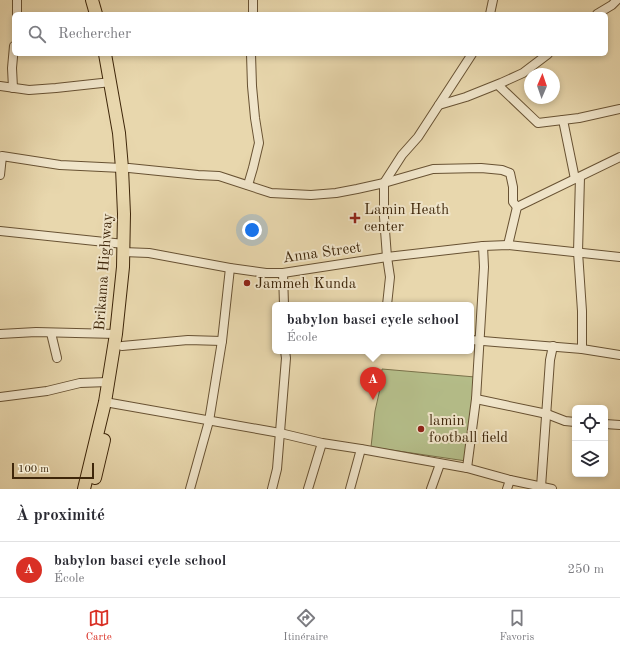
<!DOCTYPE html>
<html lang="fr">
<head>
<meta charset="utf-8">
<style>
  :root { --surface:#fff; --page:#f2f2f3; --text:#2b2b33; --muted:#7c7c81; --line:#e1e1e2; --accent:#d93025 }
  body { margin:0; font-family:"Old Standard TT",serif; background:var(--page); color:var(--text) }
  .controls { position:absolute; right:12px; bottom:12px; display:grid; overflow:hidden; border-radius:6px; box-shadow:0 2px 6px #0003 }
  .controls button { width:36px; height:36px; display:grid; place-items:center; padding:0; border:0; border-bottom:1px solid var(--line); background:var(--surface); color:var(--text); font:20px sans-serif }
  .compass { position:absolute; left:524px; top:68px; width:36px; height:36px; border-radius:50%; background:var(--surface); box-shadow:0 2px 6px #0003; rotate:2deg }
  .scale { position:absolute; left:12px; bottom:10px; width:82px; box-sizing:border-box; padding-left:4px; border:2px solid #3e260a; border-top:0; font-size:11px; line-height:14px; white-space:nowrap; color:#3e260a; -webkit-text-stroke:3px #f0e5ca; paint-order:stroke }
  .you { position:absolute; left:252px; top:230px; width:14px; height:14px; margin:-10px; border:3px solid #fff; border-radius:50%; background:#1a73e8; box-shadow:0 0 0 6px #1a73e833 }
  .badge { display:grid; place-items:center; width:26px; height:26px; border-radius:50%; background:var(--accent); color:#fff; font-size:13px; font-weight:700 }
  .pin { position:absolute; translate:-50% -33px; filter:drop-shadow(0 1px 2px #0008) }
  .pin::after { content:''; position:absolute; top:21px; width:14px; height:12px; background:inherit; clip-path:polygon(0 0,100% 0,50% 100%) }
  .popup { position:absolute; left:272px; top:302px; width:202px; height:52px; box-sizing:border-box; display:grid; place-content:center; border-radius:6px; background:var(--surface); filter:drop-shadow(0 1px 3px #0005); font-size:13px; white-space:nowrap; color:var(--muted) }
  .popup b { font-size:15px; color:var(--text) }
  .popup::after { content:''; position:absolute; left:50%; top:100%; margin-left:-8px; border:8px solid transparent; border-top-color:var(--surface) }
  .list { margin:0; padding:0; list-style:none }
  h2 { display:flex; justify-content:space-between; align-items:center; height:52px; margin:0; padding:0 16px; font-size:17px }
  h2 small { font-size:13px; font-weight:400; color:var(--muted) }
  .list li { display:grid; grid-template-columns:26px 1fr auto; gap:12px; align-items:center; box-sizing:border-box; height:56px; padding:0 16px; border-top:1px solid var(--line) }
  .list b { display:block; font-size:15px; white-space:nowrap }
  .list p { margin:0; font-size:13px; white-space:nowrap; color:var(--muted) }
  .list em { font-size:13px; font-style:normal; color:var(--muted) }
  .icon { flex:none; width:22px; height:22px; fill:none; stroke:currentColor; stroke-width:2; stroke-linecap:round; stroke-linejoin:round }
  .map { position:relative; flex:none; width:620px; height:489px; overflow:hidden }
  .search { position:absolute; background:var(--surface); box-shadow:0 2px 6px #0003; left:12px; right:12px; top:12px; height:44px; display:flex; align-items:center; gap:10px; box-sizing:border-box; padding:0 14px; border-radius:6px; color:var(--muted); font-size:15px }
  .sheet { height:108px; background:var(--surface) }
  nav { display:flex; justify-content:space-around; align-items:center; box-sizing:border-box; height:56px; border-top:1px solid var(--line); background:var(--surface); font-size:11px; color:var(--muted) }
  nav a { display:grid; justify-items:center; gap:2px }
  nav .on { color:var(--accent) }
  .map>svg:first-child { display:block }
  .green { fill:#b5be8a; stroke:#7a724a }
  .lines { fill:none; stroke-linecap:round; stroke-linejoin:round }
  .minor-casing { stroke:#685233; stroke-width:10 }
  .highway-casing { stroke:#3e260a; stroke-width:14 }
  .minor { stroke:#f0e5ca; stroke-width:8 }
  .highway { stroke:#e8d7ad; stroke-width:12 }
  .poi-dot { fill:#8f2418; stroke:#f0e5ca; stroke-width:1.5 }
  .labels { text-anchor:middle; stroke-width:4; stroke-linejoin:round; paint-order:stroke }
  .poi-label { font-size:15px; fill:#3e260a; stroke:#f0e5ca; text-anchor:start }
  .street-label { font-size:15px; fill:#3e260a; stroke:#f0e5ca }
</style>
</head>
<body>
<div class="map">
<svg width="620" height="489" viewBox="0 0 620 489">
  <rect width="100%" height="100%" fill="#e8d7ad"/>
  <filter id="stains"><feTurbulence type="fractalNoise" baseFrequency=".005" numOctaves="4"/><feColorMatrix values="0 0 0 0 .2 0 0 0 0 .09 0 0 0 0 .02 0 0 0 .5 -.17"/></filter>
  <radialGradient id="worn" r=".72"><stop offset=".6" stop-color="#630" stop-opacity="0"/><stop offset="1" stop-color="#630" stop-opacity=".3"/></radialGradient>
  <path class="green" d="M382 369 475 377 466 461 371 447 375 411 380 389Z"/>
  <g class="lines">
    <g class="minor-casing">
      <g id="minor">
        <path d="M17 0V14"/>
        <path d="M253 14V0"/>
        <path d="M490 14 493 0"/>
        <path d="M597 14 612 5 617 0"/>
        <path d="M498 85 538 123 579 118 620 109"/>
        <path d="M0 86 29 90 56 88 111 82"/>
        <path d="M13 88 12 68 14 46"/>
        <path d="M439 105 466 97 501 83 523 73 548 54"/>
        <path d="M563 120 575 179"/>
        <path d="M129 168 198 175 219 176 271 193 311 195 336 193 357 189 384 183 433 169 481 168 502 170 510 173 513 187V202L517 207"/>
        <path d="M0 175 2 156 60 165 122 168"/>
        <path d="M580 177 578 252 582 311V349"/>
        <path d="M248 185 253 168 259 143 255 118 252 86 251 54"/>
        <path d="M0 231 124 244"/>
        <path d="M508 245 517 207 620 157"/>
        <path d="M123 252 149 253 230 268 266 273H283L387 257 483 246 508 245 620 257"/>
        <path d="M283 273 284 305"/>
        <path d="M387 305 390 277 387 257 384 217V183L402 155 418 137 472 54"/>
        <path d="M51 333 57 358"/>
        <path d="M0 334 36 332 116 334"/>
        <path d="M471 340 582 349 620 355"/>
        <path d="M122 346 188 340 222 341"/>
        <path d="M0 397 47 391 80 383 108 382"/>
        <path d="M476 399 547 414 565 421 575 422"/>
        <path d="M105 402 280 433 322 443 361 449 467 468 510 480 552 489"/>
        <path d="M605 424 620 425"/>
        <path d="M467 468 476 399 484 267 483 246"/>
        <path d="M541 487 550 360 553 346"/>
        <path d="M190 489 209 421 222 341 230 268"/>
        <path d="M272 489 277 469 286 358 285 351"/>
        <path d="M308 489 322 443"/>
        <path d="M350 489 361 449"/>
        <path d="M431 489 440 464"/>
        <path d="M507 489 510 480"/>
      </g>
    </g>
    <g class="highway-casing">
      <g id="highway">
        <path d="M92 0 96 14"/>
        <path d="M95 478 104 440"/>
        <path d="M84 489 105 402 116 334 123 267 124 214 122 168 119 133 105 54"/>
      </g>
    </g>
    <use href="#minor" class="minor"/>
    <use href="#highway" class="highway"/>
  </g>
  <g class="poi-dot">
    <path d="M353 212h4v4h4v4h-4v4h-4v-4h-4v-4h4z"/>
    <circle cx="247" cy="283" r="4"/>
    <circle cx="421" cy="429" r="4"/>
  </g>
  <g class="labels">
    <g class="poi-label">
      <text x="364" y="214">Lamin Heath<tspan x="364" dy="17">center</tspan></text>
      <text x="255" y="288">Jammeh Kunda</text>
      <text x="429" y="425">lamin<tspan x="429" dy="17">football field</tspan></text>
    </g>
    <g class="street-label">
      <text transform="translate(322 252) rotate(-8)" y="5">Anna Street</text>
      <text transform="translate(103 272) rotate(-86)" y="5">Brikama Highway</text>
    </g>
  </g>
  <rect width="100%" height="100%" filter="url(#stains)"/>
  <rect width="100%" height="100%" fill="url(#worn)"/>
</svg>
<div class="controls">
<button><svg class="icon" aria-label="locate" viewBox="0 0 24 24"><circle cx="12" cy="12" r="6"/><path d="M12 2v4M12 18v4M2 12h4M18 12h4"/></svg></button>
<button><svg class="icon" aria-label="layers" viewBox="0 0 24 24"><path d="M12 4l9 5-9 5-9-5zM3 14l9 5 9-5"/></svg></button>
</div>
<svg class="compass" viewBox="-18 -18 36 36"><path d="M0-13l5 13h-10z" fill="#e53935"/><path d="M0 13l5-13h-10z" fill="#7c7c81"/></svg>
<div class="scale">100 m</div>
<div class="you"></div>
<div class="pin badge" style="left:373px;top:400px">A</div>
<div class="popup"><b>babylon basci cycle school</b>École</div>
<div class="search"><svg class="icon" aria-label="search" viewBox="0 0 24 24"><circle cx="10" cy="10" r="6"/><path d="M15 15l6 6"/></svg>Rechercher</div>
</div>
<section class="sheet">
<h2>À proximité<small></small></h2>
<ul class="list">
<li><span class="badge">A</span><div><b>babylon basci cycle school</b><p>École</p></div><em>250 m</em></li>
</ul>
</section>
<nav>
<a class="on"><svg class="icon" aria-label="map" viewBox="0 0 24 24"><path d="M3 6l6-2 6 2 6-2v14l-6 2-6-2-6 2zM9 4v14M15 6v14"/></svg>Carte</a>
<a><svg class="icon" aria-label="directions" viewBox="0 0 24 24"><path d="M12 3l9 9-9 9-9-9zM9 14v-3h6M13 9l2 2-2 2"/></svg>Itinéraire</a>
<a><svg class="icon" aria-label="saved" viewBox="0 0 24 24"><path d="M7 4h10v16l-5-4-5 4z"/></svg>Favoris</a>
</nav>
</body>
</html>
